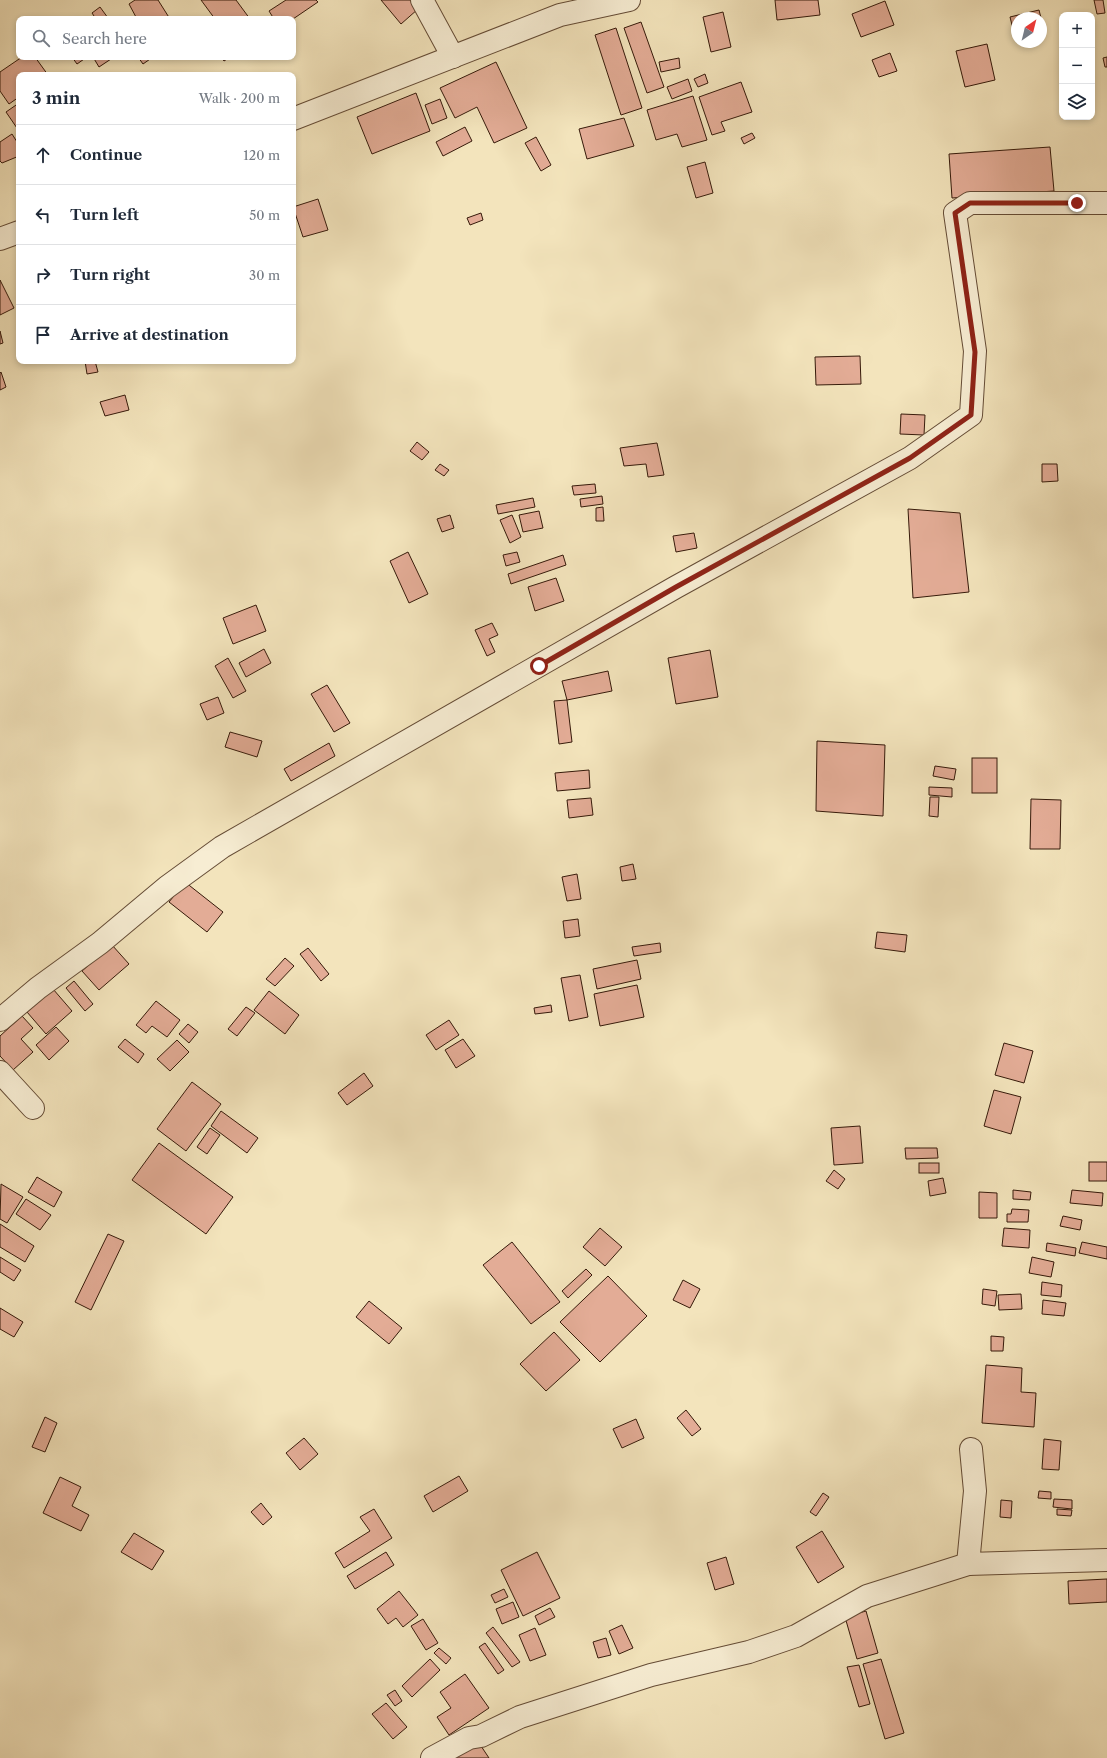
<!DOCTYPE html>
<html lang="en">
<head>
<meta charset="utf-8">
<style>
  :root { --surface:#fff; --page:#f6f6f7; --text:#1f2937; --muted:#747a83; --line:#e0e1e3 }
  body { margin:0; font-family:"Libre Caslon Text",serif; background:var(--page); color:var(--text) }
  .controls { position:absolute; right:12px; top:12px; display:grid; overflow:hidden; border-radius:8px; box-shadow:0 2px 6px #0003 }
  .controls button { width:36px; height:36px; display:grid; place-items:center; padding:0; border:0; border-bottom:1px solid var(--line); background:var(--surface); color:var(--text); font:20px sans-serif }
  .compass { position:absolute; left:1011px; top:12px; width:36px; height:36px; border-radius:50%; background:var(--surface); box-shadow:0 2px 6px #0003; rotate:35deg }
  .stop { position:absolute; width:12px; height:12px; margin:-9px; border:3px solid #8f2418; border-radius:50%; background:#fff }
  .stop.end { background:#8f2418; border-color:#fff; box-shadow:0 1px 4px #0008 }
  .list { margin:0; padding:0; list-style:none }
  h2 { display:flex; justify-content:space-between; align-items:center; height:52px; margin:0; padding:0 16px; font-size:17px }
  h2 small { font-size:13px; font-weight:400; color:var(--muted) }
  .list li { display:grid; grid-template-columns:26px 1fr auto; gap:12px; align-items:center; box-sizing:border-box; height:60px; padding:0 16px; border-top:1px solid var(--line) }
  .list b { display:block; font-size:15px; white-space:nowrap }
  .list em { font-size:13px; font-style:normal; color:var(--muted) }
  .icon { flex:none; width:22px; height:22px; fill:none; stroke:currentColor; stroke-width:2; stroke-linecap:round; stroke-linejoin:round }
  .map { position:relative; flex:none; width:1107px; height:1758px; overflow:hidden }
  .search { position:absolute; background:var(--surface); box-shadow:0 2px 6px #0003; left:16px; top:16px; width:280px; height:44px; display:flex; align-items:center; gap:10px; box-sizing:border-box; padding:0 14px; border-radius:8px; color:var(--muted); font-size:15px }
  .panel { position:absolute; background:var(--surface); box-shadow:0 2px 6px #0003; left:16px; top:72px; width:280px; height:292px; border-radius:8px }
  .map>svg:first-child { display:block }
  .building { fill:#e3ac96; stroke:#361a0a }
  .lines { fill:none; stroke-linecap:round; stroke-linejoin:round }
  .minor-casing { stroke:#654c36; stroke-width:24 }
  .tertiary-casing { stroke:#654c36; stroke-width:24 }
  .minor { stroke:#f7edd3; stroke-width:22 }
  .tertiary { stroke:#f7edd3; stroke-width:22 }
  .route { stroke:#8f2418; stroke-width:5 }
</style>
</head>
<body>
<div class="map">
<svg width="1107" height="1758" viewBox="0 0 1107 1758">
  <rect width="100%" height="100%" fill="#f3e4bc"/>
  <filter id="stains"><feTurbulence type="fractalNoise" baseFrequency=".005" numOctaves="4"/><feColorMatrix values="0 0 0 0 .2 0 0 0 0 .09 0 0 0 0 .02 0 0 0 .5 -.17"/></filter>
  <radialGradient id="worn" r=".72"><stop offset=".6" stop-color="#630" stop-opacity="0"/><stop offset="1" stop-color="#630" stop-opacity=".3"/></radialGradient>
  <g class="building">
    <path d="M135 0H158L170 19H137L129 4Z"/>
    <path d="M201 0H236L250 19H215Z"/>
    <path d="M286 0H316L318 2 293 19H274L269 11Z"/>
    <path d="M381 0H410L418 9 401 24Z"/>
    <path d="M775 0H818L820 15 777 20Z"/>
    <path d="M1094 0H1103L1105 13 1097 14Z"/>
    <path d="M885 1 894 25 861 37 852 14Z"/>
    <path d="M100 7 108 18 107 19H96L92 13Z"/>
    <path d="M1039 10 1042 22 1041 18H1017V28L1013 29 1010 17Z"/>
    <path d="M723 12 731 47 711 52 703 17Z"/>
    <path d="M641 22 664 87 647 93 624 28Z"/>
    <path d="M616 28 642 108 621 115 595 35Z"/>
    <path d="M987 44 995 80 965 87 956 51Z"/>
    <path d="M890 53 897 71 879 77 872 60Z"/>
    <path d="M22 57H35L48 75H19V97L9 104 0 91V72Z"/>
    <path d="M72 57H87L77 64Z"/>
    <path d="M93 57H114L99 67Z"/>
    <path d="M138 57H153L143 64Z"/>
    <path d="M221 57H230L224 61Z"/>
    <path d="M1107 57V67H1105L1103 58Z"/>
    <path d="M679 58 680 68 661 72 659 62Z"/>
    <path d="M496 62 527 128 494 143 477 107 455 118 440 88Z"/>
    <path d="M705 74 708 83 698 87 694 79Z"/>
    <path d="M688 79 692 91 672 99 667 87Z"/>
    <path d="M741 82 752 112 721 122 725 131 712 135 699 97Z"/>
    <path d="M416 93 430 131 372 154 357 117Z"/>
    <path d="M693 96 707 140 682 147 677 134 656 140 647 110Z"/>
    <path d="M440 99 447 118 432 124 425 105Z"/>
    <path d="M19 103V131L6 112Z"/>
    <path d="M624 118 634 146 587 159 579 129Z"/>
    <path d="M465 127 472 141 443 156 436 142Z"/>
    <path d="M752 133 755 138 744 144 741 138Z"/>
    <path d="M12 134 19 145V156L2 163 0 161V142Z"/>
    <path d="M536 137 551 165 541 171 525 143Z"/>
    <path d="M1050 147 1054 191 952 198 949 154Z"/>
    <path d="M705 162 713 193 696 198 687 167Z"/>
    <path d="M318 199 328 230 303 237 293 207Z"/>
    <path d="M481 213 483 220 470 225 467 218Z"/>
    <path d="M0 280 14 308 0 315Z"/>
    <path d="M0 331 3 343 0 344Z"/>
    <path d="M860 356 861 384 816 385 815 357Z"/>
    <path d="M85 361H95L98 372 87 374Z"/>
    <path d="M1 372 6 387 0 390V373Z"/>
    <path d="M125 395 129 410 105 416 100 402Z"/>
    <path d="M901 414 925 415 924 435 900 434Z"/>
    <path d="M417 442 429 452 422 460 410 451Z"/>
    <path d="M657 443 664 475 648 477 646 464 624 466 620 448Z"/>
    <path d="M440 464 449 470 444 476 435 470Z"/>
    <path d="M1042 464H1057L1058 481 1042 482Z"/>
    <path d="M595 484 596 493 574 495 572 486Z"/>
    <path d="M602 496 603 504 581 507 580 499Z"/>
    <path d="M533 498 535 507 498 514 496 505Z"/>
    <path d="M603 507 604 521H596V508Z"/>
    <path d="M908 509 960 513 969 592 913 598Z"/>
    <path d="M539 511 543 528 523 532 519 515Z"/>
    <path d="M450 515 454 528 442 532 437 519Z"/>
    <path d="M512 515 521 537 510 543 500 520Z"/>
    <path d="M694 533 697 548 676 552 673 536Z"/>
    <path d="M408 552 428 594 409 603 390 561Z"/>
    <path d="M517 552 520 562 506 566 503 555Z"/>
    <path d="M563 555 566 565 511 584 508 574Z"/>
    <path d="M556 578 564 601 535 611 528 587Z"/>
    <path d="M256 605 266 631 233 644 223 618Z"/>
    <path d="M492 623 498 635 489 639 495 652 487 656 475 630Z"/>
    <path d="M264 649 271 663 246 677 239 663Z"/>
    <path d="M710 650 718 697 676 704 668 658Z"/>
    <path d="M228 658 246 691 233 698 215 666Z"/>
    <path d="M608 671 612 691 567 700 562 681Z"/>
    <path d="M327 685 350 723 334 732 311 694Z"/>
    <path d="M218 697 224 713 207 720 200 704Z"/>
    <path d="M567 700 572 742 559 744 554 701Z"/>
    <path d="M230 732 262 741 257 757 225 747Z"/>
    <path d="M817 741 885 745 883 816 816 811Z"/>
    <path d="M329 743 335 756 291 781 284 769Z"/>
    <rect x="972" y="758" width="25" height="35"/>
    <path d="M935 766 956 769 954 780 933 776Z"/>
    <path d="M589 770 590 788 557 791 555 773Z"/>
    <path d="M929 787 952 788V797L929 795Z"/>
    <path d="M930 797H939L938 817 929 816Z"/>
    <path d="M591 798 593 815 569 818 567 800Z"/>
    <path d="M1031 799 1061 800 1060 849H1030Z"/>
    <path d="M633 864 636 879 622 881 620 867Z"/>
    <path d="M577 874 581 899 567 901 562 877Z"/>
    <path d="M185 882 223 912 207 932 169 902Z"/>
    <path d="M578 919 580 936 565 938 563 921Z"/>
    <path d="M877 932 907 935 905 952 875 948Z"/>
    <path d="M660 943 661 952 634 956 632 947Z"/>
    <path d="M112 945 129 964 99 990 82 971Z"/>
    <path d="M308 948 329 974 321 981 300 954Z"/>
    <path d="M285 958 294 966 275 986 266 979Z"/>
    <path d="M637 960 641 979 597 989 593 969Z"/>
    <path d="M580 975 588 1017 569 1021 561 978Z"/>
    <path d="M74 981 93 1004 85 1011 66 988Z"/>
    <path d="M637 985 644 1017 600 1026 594 994Z"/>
    <path d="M53 989 72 1011 46 1034 27 1012Z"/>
    <path d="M269 991 299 1015 285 1034 254 1010Z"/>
    <path d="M156 1001 180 1020 167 1037 152 1026 146 1033 136 1025Z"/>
    <path d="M551 1005 552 1012 535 1014 534 1008Z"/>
    <path d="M246 1007 255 1013 237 1036 228 1029Z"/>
    <path d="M22 1016 33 1028 21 1039 33 1052 13 1070 0 1056V1036Z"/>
    <path d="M449 1020 459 1035 436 1050 426 1035Z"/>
    <path d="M188 1024 198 1032 189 1043 179 1034Z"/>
    <path d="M56 1027 69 1041 49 1060 36 1045Z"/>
    <path d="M125 1039 144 1054 138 1063 118 1047Z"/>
    <path d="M463 1039 475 1056 456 1068 445 1050Z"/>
    <path d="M177 1040 189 1052 170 1071 157 1059Z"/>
    <path d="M1004 1043 1033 1051 1024 1083 995 1075Z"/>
    <path d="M364 1073 373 1086 347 1105 338 1093Z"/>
    <path d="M192 1082 221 1104 186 1151 157 1129Z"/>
    <path d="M994 1090 1021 1097 1011 1134 984 1126Z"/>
    <path d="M221 1111 258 1138 247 1153 211 1126Z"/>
    <path d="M860 1126 863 1163 834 1165 831 1128Z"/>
    <path d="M210 1128 220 1135 207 1154 197 1147Z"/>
    <path d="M159 1143 233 1197 206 1234 132 1180Z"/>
    <path d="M905 1148H937L938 1158 906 1159Z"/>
    <rect x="1089" y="1162" width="18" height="19"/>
    <rect x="919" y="1163" width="20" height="10"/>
    <path d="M834 1170 845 1179 838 1189 826 1181Z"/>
    <path d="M37 1177 62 1192 54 1207 28 1192Z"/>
    <path d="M943 1178 946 1193 930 1196 928 1181Z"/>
    <path d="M1 1184 23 1197 7 1223 0 1219Z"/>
    <path d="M1013 1190 1031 1192 1030 1200 1013 1199Z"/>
    <path d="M1072 1190 1103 1193 1102 1206 1070 1203Z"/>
    <path d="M979 1192 997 1193V1218H979Z"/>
    <path d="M26 1199 51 1215 40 1230 16 1214Z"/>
    <path d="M1012 1209 1029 1210 1028 1222H1007V1214H1011Z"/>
    <path d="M1063 1216 1082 1220 1080 1230 1060 1226Z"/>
    <path d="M0 1224 34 1246 25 1262 0 1247Z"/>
    <path d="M600 1228 622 1247 605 1266 583 1247Z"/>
    <path d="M1004 1228 1030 1230 1029 1248 1002 1246Z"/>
    <path d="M108 1234 124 1241 91 1310 75 1302Z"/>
    <path d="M512 1242 560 1302 531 1324 483 1265Z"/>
    <path d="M1082 1242 1107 1247V1259L1079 1253Z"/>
    <path d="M1047 1243 1076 1248 1075 1256 1046 1251Z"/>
    <path d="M0 1257 21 1270 14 1281 0 1272Z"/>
    <path d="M1032 1257 1054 1262 1051 1277 1029 1273Z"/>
    <path d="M586 1269 592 1275 568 1298 562 1291Z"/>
    <path d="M608 1276 647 1316 600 1362 560 1322Z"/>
    <path d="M683 1280 700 1289 690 1308 673 1300Z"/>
    <path d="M1042 1282 1062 1285 1061 1297 1041 1295Z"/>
    <path d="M983 1289 997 1291 995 1306 982 1304Z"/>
    <path d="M1021 1294 1022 1309 999 1310 998 1295Z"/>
    <path d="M1043 1300 1066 1303 1064 1316 1042 1314Z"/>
    <path d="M369 1301 402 1328 389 1344 356 1317Z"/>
    <path d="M0 1308 23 1322 14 1337 0 1329Z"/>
    <path d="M554 1332 580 1360 546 1391 520 1364Z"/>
    <path d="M991 1336 1004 1337 1003 1351H991Z"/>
    <path d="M986 1365 1022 1368 1021 1392 1036 1393 1034 1427 982 1423Z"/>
    <path d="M686 1410 701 1429 692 1436 677 1418Z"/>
    <path d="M45 1417 57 1423 45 1452 32 1447Z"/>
    <path d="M636 1419 644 1438 622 1448 613 1429Z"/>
    <path d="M304 1438 318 1454 300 1470 286 1453Z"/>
    <path d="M1044 1439 1061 1441 1059 1470 1042 1469Z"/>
    <path d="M459 1476 468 1491 433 1512 424 1496Z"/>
    <path d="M60 1477 81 1487 72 1506 89 1515 81 1531 43 1513Z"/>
    <path d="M1039 1491 1051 1492V1499L1038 1498Z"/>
    <path d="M823 1493 829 1497 816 1516 810 1512Z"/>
    <path d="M1054 1499 1072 1500V1509L1053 1507Z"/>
    <path d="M1001 1500 1012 1501 1011 1518 1000 1517Z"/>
    <path d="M261 1503 272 1517 263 1525 251 1512Z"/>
    <path d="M374 1509 392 1538 344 1568 335 1553 370 1531 360 1517Z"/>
    <path d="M1057 1509 1072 1510 1071 1516 1057 1515Z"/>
    <path d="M822 1531 844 1567 818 1583 796 1547Z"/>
    <path d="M134 1533 164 1551 152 1570 121 1552Z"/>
    <path d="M386 1552 394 1565 355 1589 347 1576Z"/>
    <path d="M537 1552 560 1598 523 1616 501 1570Z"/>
    <path d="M726 1557 734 1584 715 1590 707 1563Z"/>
    <path d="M1107 1579V1602L1069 1604 1068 1581Z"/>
    <path d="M504 1589 508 1597 495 1603 491 1595Z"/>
    <path d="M399 1591 418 1615 403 1627 396 1618 388 1624 377 1609Z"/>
    <path d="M513 1602 519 1617 502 1624 496 1609Z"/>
    <path d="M550 1608 555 1617 539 1625 535 1616Z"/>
    <path d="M866 1611 878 1653 857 1659 845 1617Z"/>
    <path d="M423 1619 438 1643 426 1650 411 1626Z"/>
    <path d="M622 1625 633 1648 619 1654 609 1631Z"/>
    <path d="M493 1627 520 1662 512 1667 486 1633Z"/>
    <path d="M535 1628 546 1655 530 1661 519 1635Z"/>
    <path d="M606 1638 611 1655 598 1658 593 1642Z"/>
    <path d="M485 1643 504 1670 498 1674 479 1647Z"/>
    <path d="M439 1648 451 1658 446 1664 434 1653Z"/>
    <path d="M430 1659 440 1670 412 1697 402 1686Z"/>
    <path d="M881 1659 904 1733 885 1739 863 1664Z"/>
    <path d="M859 1665 870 1704 859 1707 847 1667Z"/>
    <path d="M465 1674 489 1708 449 1735 437 1717 451 1708 440 1692Z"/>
    <path d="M395 1690 402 1701 395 1706 387 1695Z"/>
    <path d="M386 1703 407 1727 393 1739 372 1714Z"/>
    <path d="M477 1740 489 1758H449Z"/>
  </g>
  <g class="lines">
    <g class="minor-casing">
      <g id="minor">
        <path d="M422 0 453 57"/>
        <path d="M0 1020 38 988 100 943 167 887 222 847 676 587 910 458 971 415 975 351 955 213 970 203H1107"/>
        <path d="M0 1072 33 1108"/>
        <path d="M971 1449 975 1491 968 1564 1107 1560"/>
        <path d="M432 1758 469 1738 481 1736 520 1717 651 1675 749 1652 796 1636 867 1596 968 1564"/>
      </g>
    </g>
    <g class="tertiary-casing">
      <g id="tertiary">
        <path d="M293 119 560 15 629 0"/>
        <path d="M0 239 19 232"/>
      </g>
    </g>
    <use href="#minor" class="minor"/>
    <use href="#tertiary" class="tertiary"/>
  </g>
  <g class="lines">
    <path class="route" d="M539 666 676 587 910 458 971 415 975 352 955 213 970 203H1077"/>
  </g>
  <rect width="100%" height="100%" filter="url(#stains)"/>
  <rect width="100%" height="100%" fill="url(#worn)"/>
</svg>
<div class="controls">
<button>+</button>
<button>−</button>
<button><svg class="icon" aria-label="layers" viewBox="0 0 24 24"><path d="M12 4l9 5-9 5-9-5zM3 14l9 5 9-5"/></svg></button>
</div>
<svg class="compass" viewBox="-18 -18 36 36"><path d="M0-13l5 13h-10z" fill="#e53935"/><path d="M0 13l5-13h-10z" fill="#747a83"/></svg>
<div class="stop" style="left:539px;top:666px"></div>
<div class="stop end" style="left:1077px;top:203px"></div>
<div class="search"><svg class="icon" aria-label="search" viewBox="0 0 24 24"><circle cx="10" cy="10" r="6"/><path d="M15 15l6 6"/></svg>Search here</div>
<section class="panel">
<h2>3 min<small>Walk · 200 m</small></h2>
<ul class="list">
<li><svg class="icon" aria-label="ahead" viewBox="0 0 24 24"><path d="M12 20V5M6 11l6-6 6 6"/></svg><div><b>Continue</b></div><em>120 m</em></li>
<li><svg class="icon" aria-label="left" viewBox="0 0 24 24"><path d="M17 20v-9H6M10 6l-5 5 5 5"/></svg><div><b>Turn left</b></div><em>50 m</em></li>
<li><svg class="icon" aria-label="right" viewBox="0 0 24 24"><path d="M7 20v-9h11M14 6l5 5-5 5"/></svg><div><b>Turn right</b></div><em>30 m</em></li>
<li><svg class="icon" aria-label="arrive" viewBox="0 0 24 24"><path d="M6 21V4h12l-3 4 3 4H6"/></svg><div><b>Arrive at destination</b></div></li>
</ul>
</section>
</div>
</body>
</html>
